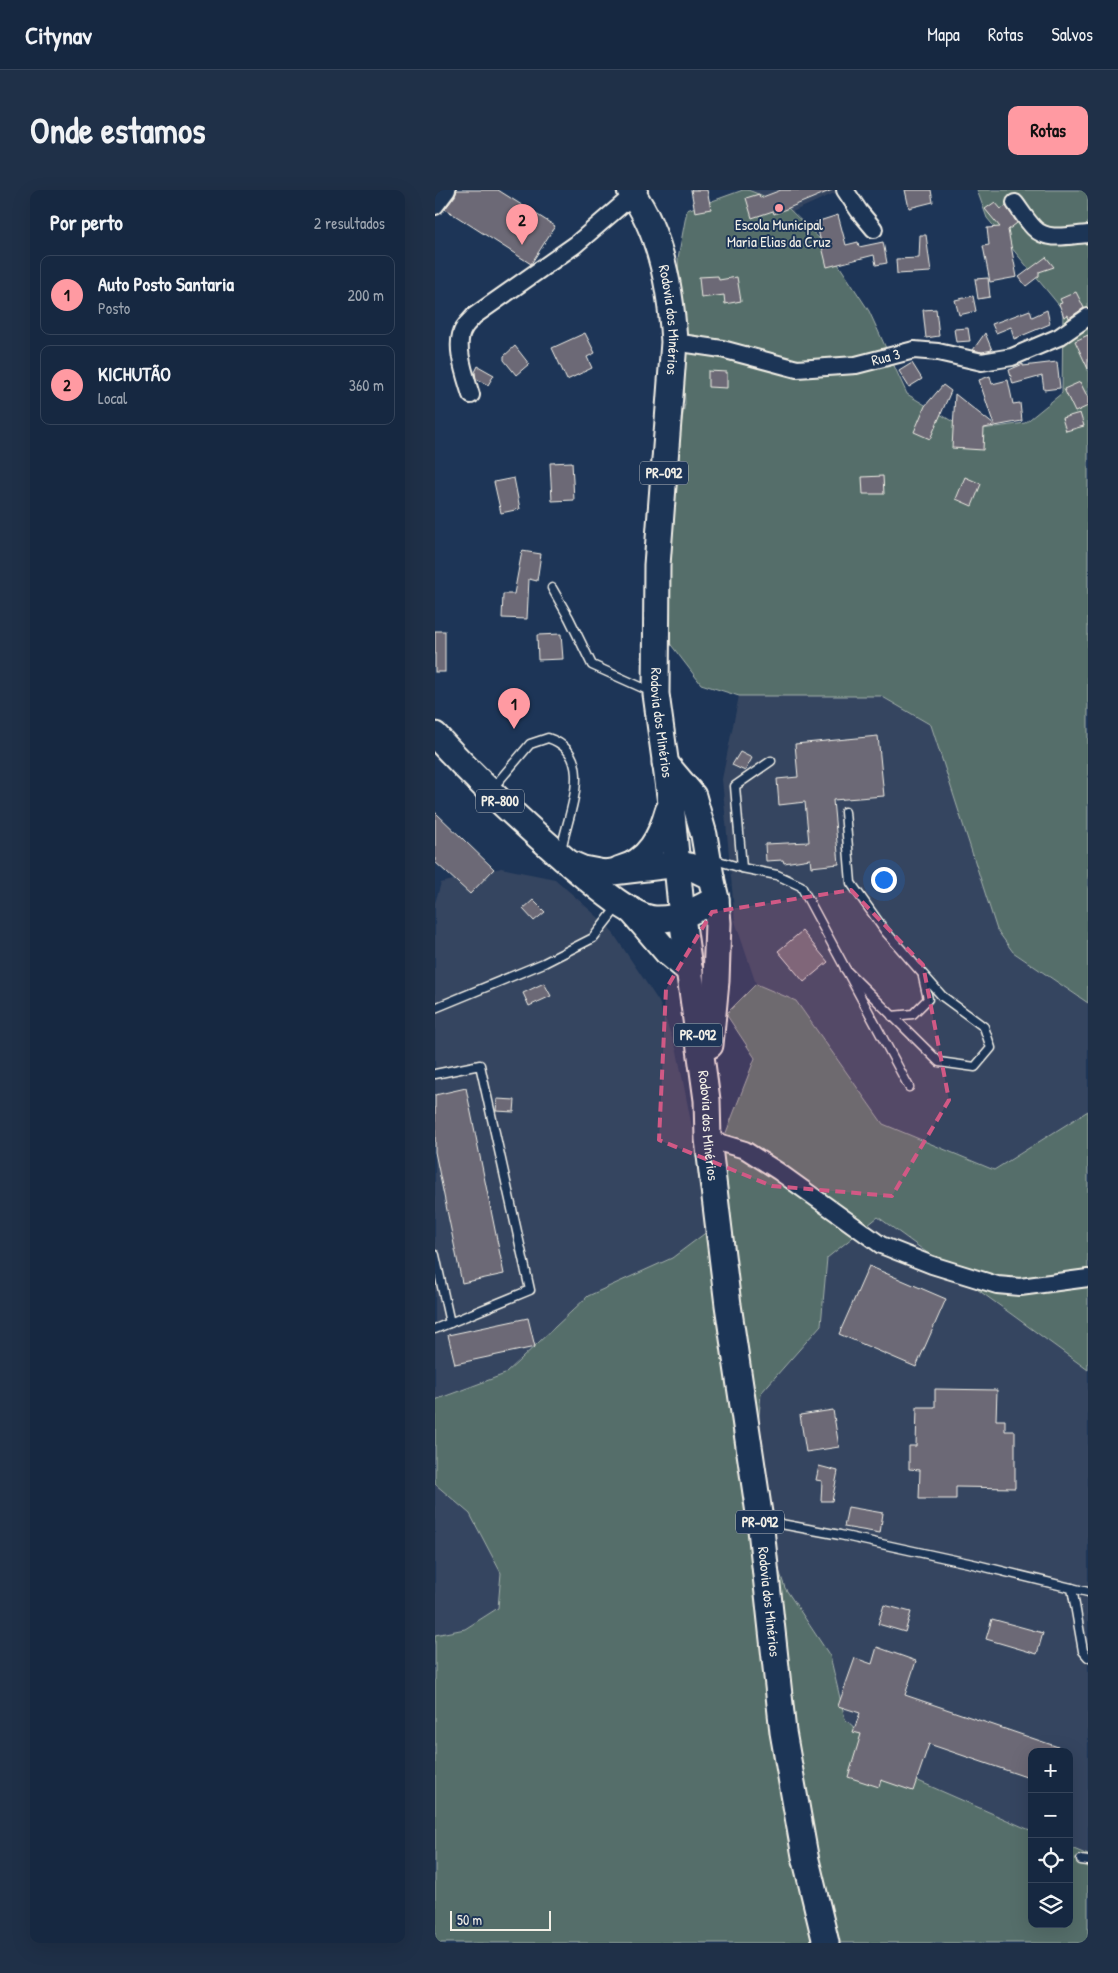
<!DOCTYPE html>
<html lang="pt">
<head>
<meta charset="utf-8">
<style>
  :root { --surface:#162841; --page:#1f3048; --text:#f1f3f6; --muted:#9ea6b1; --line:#35445a; --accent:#ff9aa2 }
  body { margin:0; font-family:"Patrick Hand",sans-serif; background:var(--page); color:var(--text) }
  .controls { position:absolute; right:15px; bottom:15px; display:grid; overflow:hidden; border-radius:10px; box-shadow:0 5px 20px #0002 }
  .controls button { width:45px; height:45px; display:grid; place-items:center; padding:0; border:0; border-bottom:1px solid var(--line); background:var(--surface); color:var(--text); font:25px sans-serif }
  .scale { position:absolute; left:15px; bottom:12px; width:101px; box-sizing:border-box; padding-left:5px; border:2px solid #f4f1e8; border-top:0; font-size:14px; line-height:18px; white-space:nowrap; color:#f4f1e8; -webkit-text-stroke:4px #1d3557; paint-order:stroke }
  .you { position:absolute; left:448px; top:689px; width:18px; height:18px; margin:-12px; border:4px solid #fff; border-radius:50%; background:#1a73e8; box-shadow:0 0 0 8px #1a73e833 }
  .badge { display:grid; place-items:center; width:32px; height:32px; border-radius:50%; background:var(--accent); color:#111; font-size:16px; font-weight:700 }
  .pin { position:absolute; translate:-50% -41px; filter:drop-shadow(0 1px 2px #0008) }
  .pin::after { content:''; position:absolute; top:26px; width:18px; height:15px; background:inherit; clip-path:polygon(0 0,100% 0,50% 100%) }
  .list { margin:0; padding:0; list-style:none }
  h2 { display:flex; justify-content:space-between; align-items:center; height:65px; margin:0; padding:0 20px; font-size:21px }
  h2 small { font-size:16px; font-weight:400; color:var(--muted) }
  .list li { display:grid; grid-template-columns:32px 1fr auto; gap:15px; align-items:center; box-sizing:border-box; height:80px; margin:0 10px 10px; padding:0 10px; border:1px solid var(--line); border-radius:10px }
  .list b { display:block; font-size:19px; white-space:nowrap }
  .list p { margin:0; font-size:16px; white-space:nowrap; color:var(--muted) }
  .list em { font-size:16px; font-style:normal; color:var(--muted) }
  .icon { flex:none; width:28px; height:28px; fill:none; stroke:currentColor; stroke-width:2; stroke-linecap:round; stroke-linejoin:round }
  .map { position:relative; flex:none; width:653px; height:1753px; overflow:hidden; border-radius:10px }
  header { display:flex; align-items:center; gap:30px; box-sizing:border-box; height:70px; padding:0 25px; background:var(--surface); border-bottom:1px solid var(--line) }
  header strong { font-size:24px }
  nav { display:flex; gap:28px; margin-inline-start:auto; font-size:18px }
  .intro { display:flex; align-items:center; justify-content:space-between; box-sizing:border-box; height:120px; padding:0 30px }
  h1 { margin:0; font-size:35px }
  .button { padding:12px 22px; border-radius:10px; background:var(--accent); color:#111; font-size:18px; font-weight:700 }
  main { display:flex; gap:30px; padding:0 30px }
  aside { flex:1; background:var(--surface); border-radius:10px; box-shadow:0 5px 20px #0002 }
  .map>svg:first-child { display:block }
  .built { fill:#354560 }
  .green { fill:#546e6b; stroke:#a4b0aa }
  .building { fill:#6c6976; stroke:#f4f1e8 }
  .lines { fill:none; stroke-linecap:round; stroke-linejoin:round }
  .service-casing { stroke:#f4f1e8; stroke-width:11 }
  .minor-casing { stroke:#f4f1e8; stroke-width:20 }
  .primary-casing { stroke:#f4f1e8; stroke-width:29 }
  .service { stroke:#1d3557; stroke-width:8 }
  .minor { stroke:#1d3557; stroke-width:16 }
  .primary { stroke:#1d3557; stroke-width:25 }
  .marked { fill:#d15985; fill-opacity:0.2; stroke:#d15985; stroke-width:4; stroke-dasharray:10 6; stroke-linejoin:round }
  .poi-dot { fill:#ff9aa2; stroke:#1d3557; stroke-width:2 }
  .labels { text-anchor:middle; stroke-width:4; stroke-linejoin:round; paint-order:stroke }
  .shield { fill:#1d3557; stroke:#b4b9bc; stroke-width:1 }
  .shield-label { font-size:14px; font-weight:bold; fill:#f4f1e8 }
  .poi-label { font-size:15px; fill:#f4f1e8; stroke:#1d3557 }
  .street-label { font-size:15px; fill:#f4f1e8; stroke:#1d3557 }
</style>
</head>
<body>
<header>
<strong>Citynav</strong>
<nav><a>Mapa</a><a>Rotas</a><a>Salvos</a></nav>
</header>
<div class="intro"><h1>Onde estamos</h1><a class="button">Rotas</a></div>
<main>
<aside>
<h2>Por perto<small>2 resultados</small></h2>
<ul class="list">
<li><span class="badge">1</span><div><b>Auto Posto Santaria</b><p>Posto</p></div><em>200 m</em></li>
<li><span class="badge">2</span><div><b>KICHUTÃO</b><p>Local</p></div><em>360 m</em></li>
</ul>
</aside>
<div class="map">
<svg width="653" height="1753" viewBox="0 0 653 1753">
  <rect width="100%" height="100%" fill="#1d3557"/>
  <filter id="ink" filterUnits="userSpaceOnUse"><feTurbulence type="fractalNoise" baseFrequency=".02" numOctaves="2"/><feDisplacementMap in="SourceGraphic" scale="10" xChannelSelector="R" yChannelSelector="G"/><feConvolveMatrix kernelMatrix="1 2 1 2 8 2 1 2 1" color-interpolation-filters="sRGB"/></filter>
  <g filter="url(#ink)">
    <g class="built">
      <path d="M316 0H403L404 1 328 35Z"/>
      <path d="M304 506H446L496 535 562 740 578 762 653 813V921L559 980 448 934 361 811 321 794 300 731 287 589Z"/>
      <path d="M66 678 120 689 174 737 224 812 242 861 277 1038 237 1068 153 1106 70 1184 0 1210V713L6 693Z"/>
      <path d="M443 1027 653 1180V1665L634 1657V1562H597V1641L472 1586 410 1529 395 1466 350 1398 336 1356 322 1247 326 1203 386 1135 392 1068Z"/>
      <path d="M0 1294 35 1324 66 1383 63 1418 30 1439 0 1445Z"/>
    </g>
    <g class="green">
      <path d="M308 0H313L349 14 390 54 434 121 472 204 533 241 590 233 627 203 628 120 552 28 542 0H653V813L578 762 562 740 496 535 446 506H304L266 494 227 443 240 269 250 213 243 68 252 20Z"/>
      <path d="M321 794 361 811 448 934 559 980 653 921V1180L443 1027 392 1068 386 1135 326 1203 322 1247 336 1356 350 1398 395 1466 410 1529 472 1586 597 1641V1734H634V1657L653 1665V1753H0V1445L30 1439 63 1418 66 1383 35 1324 0 1294V1210L70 1184 153 1106 237 1068 277 1038 287 953 320 868 291 824Z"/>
    </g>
    <g class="building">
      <path d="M22 0H63L120 36 96 74 10 19 20 6Z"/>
      <path d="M256 0H272L276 19 260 22Z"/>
      <path d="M346 0H397L339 24 338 21 317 28 311 8 324 4 325 8Z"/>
      <path d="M470 0H496L498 12 474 18Z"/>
      <path d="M560 12 566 19 571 16 582 33 573 40 582 87 555 92 548 56 554 55 552 38 565 37 550 19Z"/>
      <path d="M403 25 411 55 423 52 424 57 448 52 452 73 441 75 439 65 392 77 381 32Z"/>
      <path d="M485 45H491L496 82 462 84 461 69 484 68Z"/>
      <path d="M611 67 619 77 604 82V86L591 96 584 87Z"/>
      <path d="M283 86 284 90 302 87 306 111 290 114 289 105 266 108 264 87Z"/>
      <path d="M553 88 555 107 543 109 540 89Z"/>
      <path d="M641 102 649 118 634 128 633 125 629 127 624 114 627 113 625 109Z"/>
      <path d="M538 106 541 121 524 125 520 110Z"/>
      <path d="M501 119 504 146 491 148 488 120Z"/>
      <path d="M595 120 597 127 612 120 615 134 579 149 576 137 561 143 557 134Z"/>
      <path d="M533 138 535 151 521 152 519 139Z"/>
      <path d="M150 143 160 163 152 167 157 178 132 190 117 158Z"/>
      <path d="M550 143 557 160 547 162 538 160Z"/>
      <path d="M653 145V179L640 151Z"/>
      <path d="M80 156 94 174 81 185 69 170V166Z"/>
      <path d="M622 172 625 198 609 200 607 186 578 194 574 180 588 174V176Z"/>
      <path d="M477 173 487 189 474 197 464 181Z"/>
      <path d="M43 176 59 185 53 195 41 189 40 182Z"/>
      <path d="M273 181 292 182V198L273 197Z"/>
      <path d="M555 186 557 194 573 190 578 214 585 213 587 231 549 238 548 260 517 258 520 204 559 235 544 190Z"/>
      <path d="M645 192 653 208V216L640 222 629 199Z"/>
      <path d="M508 195 516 201 495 249 479 242 490 216Z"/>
      <path d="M645 223 649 236 631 241 627 228Z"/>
      <path d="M137 272 139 310 117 311 115 273Z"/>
      <path d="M448 286 449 304H428L427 287Z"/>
      <path d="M530 287 546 294 537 316 521 309Z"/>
      <path d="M79 288 85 319 66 323 59 292Z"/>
      <path d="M87 361 106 364 102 391 94 389 92 429 67 428 68 404H79Z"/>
      <rect x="0" y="441" width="10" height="41"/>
      <path d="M126 444 128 469 103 470 102 445Z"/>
      <path d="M443 546 449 606 398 610 404 674 376 677 375 669 349 673 348 670 331 671 330 654 374 652 370 612 344 615 342 589 363 587 360 554Z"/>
      <path d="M305 562 317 568 310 581 297 575Z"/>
      <path d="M0 622 59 679 35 704 0 672Z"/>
      <path d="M98 710 110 722 99 731 88 719Z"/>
      <path d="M367 741 393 772 369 792 343 761Z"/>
      <path d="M109 793 116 806 94 816 88 803Z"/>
      <path d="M31 898 69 1084 27 1093 0 962V905Z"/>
      <path d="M62 909 80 910 79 922 61 921Z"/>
      <path d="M434 1076 511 1109 481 1177 404 1144Z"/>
      <path d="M93 1128 100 1157 20 1174 13 1145Z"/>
      <path d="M500 1199 562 1200 561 1230H570V1241H580V1298L521 1297V1309H484L485 1280 474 1279V1256H481L482 1217H500Z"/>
      <path d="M398 1220 404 1257 371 1262 365 1225Z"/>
      <path d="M384 1276 403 1281 397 1311H386L387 1291 381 1290Z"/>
      <path d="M413 1317 448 1323 445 1343 409 1337Z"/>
      <path d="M449 1415 476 1422 470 1442 443 1434Z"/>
      <path d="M557 1429 608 1443 602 1464 551 1449Z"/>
      <path d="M442 1457 481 1471 470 1505 632 1560 631 1562H597V1589L494 1554 478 1601 446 1590 444 1597 413 1587 426 1544 418 1542 425 1523 403 1516 420 1468 437 1474Z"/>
    </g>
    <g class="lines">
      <g class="service-casing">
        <g id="service">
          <path d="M117 398 134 428 157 475 217 502"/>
          <path d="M57 599 95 554 113 548C163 564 132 625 126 661"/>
          <path d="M410 622 416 693 450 741 507 806 549 837 556 858 540 877 504 872 410 779"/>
          <path d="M277 669 307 678 342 685 366 696 474 897"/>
          <path d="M307 678 300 596 336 571"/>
          <path d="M0 818 109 773 158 748 183 716"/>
          <path d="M457 826 478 824 493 809 488 787"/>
          <path d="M0 884 45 875 95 1100 0 1139"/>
          <path d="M0 1065 15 1133"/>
          <path d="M330 1331 405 1345 538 1374 653 1402"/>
          <path d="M637 1398 648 1461 653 1467"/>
          <path d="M646 1670 653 1671"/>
        </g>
      </g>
      <g class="minor-casing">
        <g id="minor">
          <path d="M410 0 424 21 439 39"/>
          <path d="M580 13C586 21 592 31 599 38 612 52 636 45 653 44"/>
          <path d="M0 16 12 0"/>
          <path id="s1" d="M239 152 287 159 362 179 421 175 479 160 503 162 547 172 577 167 624 147 653 127"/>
          <path d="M36 205C31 188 18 154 29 138 31 134 36 130 39 126L140 55 204 0"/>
          <path d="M273 949 310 960 343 981 446 1055 497 1075 562 1095 585 1097 653 1088"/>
        </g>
      </g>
      <g class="primary-casing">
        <g id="primary">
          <path id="s2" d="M195 0C226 42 236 100 239 152L222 375 221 504 236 613 247 727 272 910 273 949 293 1115 325 1330 348 1542 370 1666 391 1753"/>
          <path d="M0 545C40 589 84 630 129 669 150 686 193 727 220 729 244 730 261 720 281 709L276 687 254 676 244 674 169 683 148 679 134 673"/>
          <path d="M230 573 258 606 269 645 276 687"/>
          <path d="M185 679C214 672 226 646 233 621"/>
          <path d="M196 720 232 762 255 781"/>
          <path d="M275 855 281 791 283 733 281 709"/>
        </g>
      </g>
      <use href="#service" class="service"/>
      <use href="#minor" class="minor"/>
      <use href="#primary" class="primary"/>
    </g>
  </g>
  <path class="marked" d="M416 700 488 775 514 910 457 1006 337 996 224 950 231 799 277 722Z"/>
  <circle class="poi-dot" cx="344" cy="18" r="5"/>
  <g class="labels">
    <g class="shield">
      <rect x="205" y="271.5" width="48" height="23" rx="4"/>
      <rect x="41" y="599.5" width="48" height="23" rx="4"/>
      <rect x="239" y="833.5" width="48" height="23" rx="4"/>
      <rect x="301" y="1320.5" width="48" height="23" rx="4"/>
    </g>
    <g class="shield-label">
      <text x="229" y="288">PR-092</text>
      <text x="65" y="616">PR-800</text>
      <text x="263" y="850">PR-092</text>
      <text x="325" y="1337">PR-092</text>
    </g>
    <g class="poi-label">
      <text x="344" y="40">Escola Municipal<tspan x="344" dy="17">Maria Elias da Cruz</tspan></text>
    </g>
    <g class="street-label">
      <text dy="5" stroke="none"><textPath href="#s2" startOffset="138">Rodovia dos Minérios</textPath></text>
      <text dy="5" stroke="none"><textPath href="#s1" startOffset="216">Rua 3</textPath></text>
      <text dy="5" stroke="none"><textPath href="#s2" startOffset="542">Rodovia dos Minérios</textPath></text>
      <text dy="5" stroke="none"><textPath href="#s2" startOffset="948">Rodovia dos Minérios</textPath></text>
      <text dy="5" stroke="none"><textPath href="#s2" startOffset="1428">Rodovia dos Minérios</textPath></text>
    </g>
  </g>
</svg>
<div class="controls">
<button>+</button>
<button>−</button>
<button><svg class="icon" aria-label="locate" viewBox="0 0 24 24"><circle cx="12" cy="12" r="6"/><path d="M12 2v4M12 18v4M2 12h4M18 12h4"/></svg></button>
<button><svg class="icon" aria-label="layers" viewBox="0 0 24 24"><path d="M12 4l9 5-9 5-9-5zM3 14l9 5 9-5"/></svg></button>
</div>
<div class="scale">50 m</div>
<div class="you"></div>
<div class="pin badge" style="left:79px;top:539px">1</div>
<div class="pin badge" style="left:87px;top:55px">2</div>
</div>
</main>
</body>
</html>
